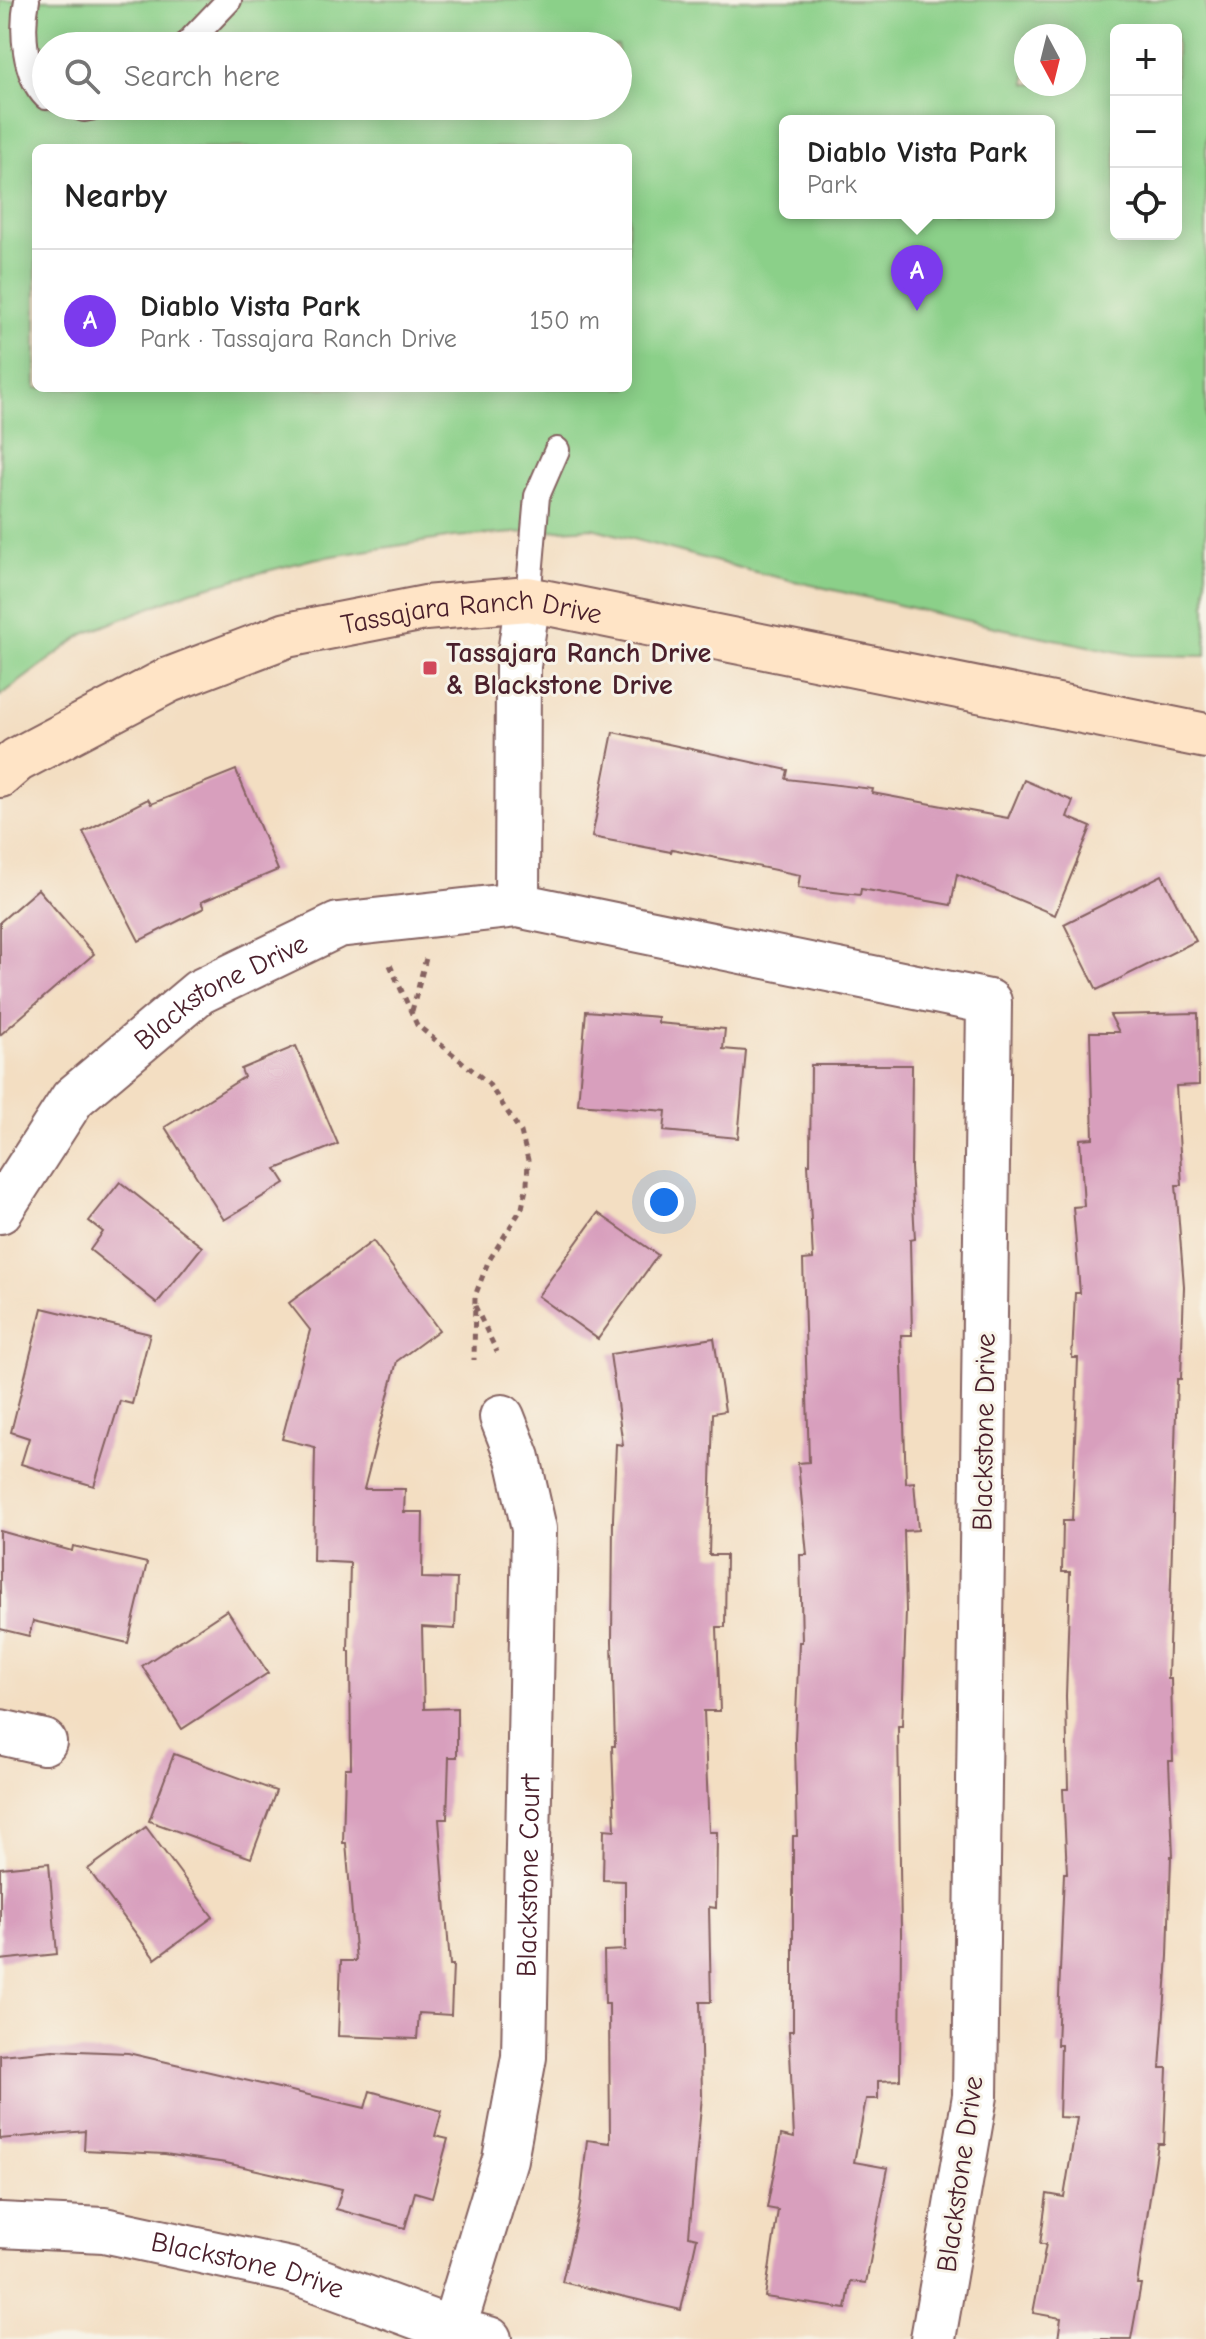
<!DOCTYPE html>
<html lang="en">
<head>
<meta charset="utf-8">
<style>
  :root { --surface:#fff; --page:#f2f2f2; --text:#222; --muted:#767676; --line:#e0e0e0; --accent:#7c3aed }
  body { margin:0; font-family:"Comic Neue",sans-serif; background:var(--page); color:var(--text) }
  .controls { position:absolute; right:24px; top:24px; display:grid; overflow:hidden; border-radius:12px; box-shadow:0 4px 20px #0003 }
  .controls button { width:72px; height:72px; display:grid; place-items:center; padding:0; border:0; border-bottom:2px solid var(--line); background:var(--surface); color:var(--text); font:40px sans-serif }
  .compass { position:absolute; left:1014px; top:24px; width:72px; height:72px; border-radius:50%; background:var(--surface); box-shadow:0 4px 20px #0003; rotate:173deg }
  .you { position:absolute; left:664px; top:1202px; width:28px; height:28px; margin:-20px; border:6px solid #fff; border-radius:50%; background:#1a73e8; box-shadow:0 0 0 12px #1a73e833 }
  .badge { display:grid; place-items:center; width:52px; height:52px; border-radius:50%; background:var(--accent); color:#fff; font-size:26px; font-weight:700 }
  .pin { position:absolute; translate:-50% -66px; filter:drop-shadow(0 2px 4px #0008) }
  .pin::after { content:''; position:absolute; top:42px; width:28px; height:24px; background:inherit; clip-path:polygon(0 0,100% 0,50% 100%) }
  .popup { position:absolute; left:779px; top:115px; width:276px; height:104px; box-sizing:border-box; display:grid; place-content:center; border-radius:12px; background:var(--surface); filter:drop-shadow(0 2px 6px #0005); font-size:26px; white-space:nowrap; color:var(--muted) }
  .popup b { font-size:30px; color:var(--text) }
  .popup::after { content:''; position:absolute; left:50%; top:100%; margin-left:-16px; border:16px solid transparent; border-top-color:var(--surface) }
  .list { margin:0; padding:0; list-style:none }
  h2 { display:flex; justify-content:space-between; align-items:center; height:104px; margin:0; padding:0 32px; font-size:34px }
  h2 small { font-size:26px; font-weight:400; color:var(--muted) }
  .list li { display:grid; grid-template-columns:52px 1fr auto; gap:24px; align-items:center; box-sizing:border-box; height:144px; padding:0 32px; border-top:2px solid var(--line) }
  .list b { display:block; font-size:30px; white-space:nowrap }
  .list p { margin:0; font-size:26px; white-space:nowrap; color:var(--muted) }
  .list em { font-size:26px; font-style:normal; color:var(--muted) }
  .icon { flex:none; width:44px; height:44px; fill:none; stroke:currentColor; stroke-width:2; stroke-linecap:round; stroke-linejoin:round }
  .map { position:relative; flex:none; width:1206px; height:2339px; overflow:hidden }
  .search { position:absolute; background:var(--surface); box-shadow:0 4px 20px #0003; left:32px; top:32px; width:600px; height:88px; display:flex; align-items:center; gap:20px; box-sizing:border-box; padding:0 28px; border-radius:44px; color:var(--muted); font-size:30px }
  .panel { position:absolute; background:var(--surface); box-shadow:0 4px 20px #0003; left:32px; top:144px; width:600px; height:248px; border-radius:12px }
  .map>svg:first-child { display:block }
  .green { fill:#8bd089; stroke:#6a785a; stroke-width:2; fill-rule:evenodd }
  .building { fill:#d89fbd }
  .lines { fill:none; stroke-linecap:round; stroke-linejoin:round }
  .lane-casing { stroke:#856260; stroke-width:28 }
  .street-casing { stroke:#856260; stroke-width:48 }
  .secondary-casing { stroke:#856260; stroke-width:48 }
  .path { stroke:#856260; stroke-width:5; stroke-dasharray:6 6; stroke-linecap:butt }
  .lane { stroke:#fff; stroke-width:24 }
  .street { stroke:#fff; stroke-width:44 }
  .secondary { stroke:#ffe4c6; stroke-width:44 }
  .poi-dot { fill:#d1495b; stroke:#f7f3e8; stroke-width:3 }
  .labels { text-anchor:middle; stroke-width:6; stroke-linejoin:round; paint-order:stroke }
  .street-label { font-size:28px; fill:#4a1f2b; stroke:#f7f3e8 }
  .poi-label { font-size:28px; font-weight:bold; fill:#4a1f2b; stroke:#f7f3e8; text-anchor:start }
</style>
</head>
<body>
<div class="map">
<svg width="1206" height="2339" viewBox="0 0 1206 2339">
  <rect width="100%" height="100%" fill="#f7f3e8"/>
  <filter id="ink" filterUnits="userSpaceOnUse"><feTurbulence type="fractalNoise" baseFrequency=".0125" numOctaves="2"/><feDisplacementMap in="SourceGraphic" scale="16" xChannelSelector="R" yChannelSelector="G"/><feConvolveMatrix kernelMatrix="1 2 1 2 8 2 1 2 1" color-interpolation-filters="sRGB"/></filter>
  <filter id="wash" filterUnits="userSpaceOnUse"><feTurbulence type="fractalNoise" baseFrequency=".006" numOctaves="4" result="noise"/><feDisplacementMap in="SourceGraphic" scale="32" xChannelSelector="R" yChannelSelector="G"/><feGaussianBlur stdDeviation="1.8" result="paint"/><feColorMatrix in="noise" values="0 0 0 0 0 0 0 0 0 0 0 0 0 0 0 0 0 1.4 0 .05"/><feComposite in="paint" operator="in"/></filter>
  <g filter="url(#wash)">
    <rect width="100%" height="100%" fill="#f3dec2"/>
    <path class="green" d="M0 0H1206V656L1133 655 995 627 759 573 592 528 453 537 313 559 191 591 84 634 0 696ZM1116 30H1176V234H1116ZM1026 36H1074V84H1026ZM46 46H618V106H46ZM785 121H1049V213H785ZM36 148H628V388H36Z"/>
    <g id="blocks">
      <g class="building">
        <path d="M613 732 788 770 786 779 873 789 872 793 1008 818 1024 780 1073 801 1067 817 1091 827 1055 915 957 874 951 905 861 889 860 895 798 888 800 875 672 849 671 852 592 837Z"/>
        <path d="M236 770 278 870 201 902 204 908 139 941 83 832 148 799 151 804Z"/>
        <path d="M1162 875 1196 941 1097 990 1064 924Z"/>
        <path d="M38 889 94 954 0 1035V922Z"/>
        <path d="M586 1011 658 1017V1023L725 1029 723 1049 746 1051 738 1138 664 1131 666 1111 578 1104Z"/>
        <path d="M1198 1013 1199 1085 1176 1086 1182 1185H1176L1184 1286 1181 1379H1177L1168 1679H1171L1173 1761H1169L1173 1856H1171L1168 1956 1160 2068H1167L1164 2144H1158L1137 2284H1141L1131 2339H1058L1061 2318 1033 2313 1046 2244H1040L1047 2194 1064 2197 1077 2118 1059 2117 1061 2045H1057L1064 1873H1067L1063 1789H1068L1066 1696 1070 1572H1062L1063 1521H1072L1078 1358H1072L1075 1293H1080L1073 1207 1084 1206 1080 1139 1093 1138 1090 1032H1119L1110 1015Z"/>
        <path d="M296 1046 338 1144 276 1169 285 1183 224 1220 165 1127 244 1077 241 1069Z"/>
        <path d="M811 1065H912L911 1168 915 1239 910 1240 912 1335H901L906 1483 914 1482 918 1530 904 1531 906 1611 902 1726H898L901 1933 900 2080 878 2081V2099H866L854 2162 888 2168 866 2283 851 2281 846 2309 765 2297 778 2210 767 2208 781 2135 794 2138 789 2031H793V1836H797L795 1740 799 1642H802L800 1555H807L798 1463 809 1462 803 1260 813 1259 808 1164H810Z"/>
        <path d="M120 1182 202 1247 157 1303 90 1250 103 1232 89 1221Z"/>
        <path d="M598 1213 658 1255 598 1339 538 1296Z"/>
        <path d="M373 1241 439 1330 397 1361 364 1489H405L404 1512H423L422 1578 457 1579 455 1629 422 1627 424 1709 457 1708V1757H449L447 1819H439L450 1965H453L451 2015 419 2013 417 2039 338 2036 341 1961H356L346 1843H343L345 1768H351L350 1651H348L350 1563 313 1561 315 1447 282 1439 310 1330 289 1303Z"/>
        <path d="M42 1308 150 1334 132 1404 120 1401 94 1486 21 1464 29 1438 11 1432Z"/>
        <path d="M714 1338 725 1411 713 1413 709 1555H726L725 1627H717L720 1711H704L709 1832H717L716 1908 709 1907 711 2002H700L702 2096 689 2236 697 2238 681 2310 562 2282 580 2205 587 2140 610 2143 609 2004H605L604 1951 625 1950V1881L603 1880 604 1829 615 1830 612 1746H615L612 1641 613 1519 616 1444 623 1445 610 1354Z"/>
        <path d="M0 1531 72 1551 73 1546 147 1563 128 1643 33 1621 29 1636 0 1629Z"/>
        <path d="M227 1610 268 1673 182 1729 142 1666Z"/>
        <path d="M174 1754 276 1791 251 1858 149 1821Z"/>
        <path d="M146 1827 213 1917 155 1959 88 1869Z"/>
        <path d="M49 1863 57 1954 0 1960V1868Z"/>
        <path d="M53 2050 128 2053 365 2108 370 2091 442 2111 435 2136 448 2139 432 2197 415 2192 405 2228 336 2209 342 2189 226 2163 165 2154 84 2150 85 2131 0 2139V2055Z"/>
      </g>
    </g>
  </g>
  <g filter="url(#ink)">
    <use href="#blocks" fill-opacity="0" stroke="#856260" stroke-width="2"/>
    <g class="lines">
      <g class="lane-casing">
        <g id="lane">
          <path d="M27 0C21 30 24 75 46 97"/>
          <path d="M185 46 229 0"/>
          <path d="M75 106 84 109 100 106"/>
          <path d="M528 599 537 496 557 450"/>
        </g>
      </g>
      <g class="street-casing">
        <g id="street">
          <path d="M517 905 518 666 528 599"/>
          <path id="s1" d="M0 1211 73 1098 199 992 338 925 517 905 989 1002 975 2096 933 2339"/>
          <path d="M0 1732 44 1742"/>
          <path id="s2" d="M0 2225 104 2230 290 2270 453 2330 489 2339"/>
          <path id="s3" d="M453 2330 505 2159 524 2057 534 1529 518 1458 502 1417"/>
        </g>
      </g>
      <g class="secondary-casing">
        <g id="secondary">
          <path id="s4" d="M0 775 17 760 169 680 287 635 425 608 528 599 1206 736"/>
        </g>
      </g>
      <g class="path">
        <path d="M390 965 417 1025 488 1083 521 1132 528 1160 527 1184 522 1208 488 1262 475 1296 474 1360"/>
        <path d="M412 1011 426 958"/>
        <path d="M475 1306 497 1352"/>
      </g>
      <use href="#lane" class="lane"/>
      <use href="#street" class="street"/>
      <use href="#secondary" class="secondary"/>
    </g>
  </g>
  <rect class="poi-dot" x="422" y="660" width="16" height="16" rx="4"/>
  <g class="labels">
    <g class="street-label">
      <text dy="10" stroke="none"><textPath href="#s4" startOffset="508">Tassajara Ranch Drive</textPath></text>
      <text dy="10" stroke="none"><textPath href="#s1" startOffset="318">Blackstone Drive</textPath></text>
      <text transform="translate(983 1432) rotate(-89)" y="10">Blackstone Drive</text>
      <text dy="10" stroke="none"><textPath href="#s3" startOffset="464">Blackstone Court</textPath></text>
      <text transform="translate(959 2174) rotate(-82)" y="10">Blackstone Drive</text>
      <text dy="10" stroke="none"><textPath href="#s2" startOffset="252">Blackstone Drive</textPath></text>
    </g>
    <g class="poi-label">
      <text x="446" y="662">Tassajara Ranch Drive<tspan x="446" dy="32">&amp; Blackstone Drive</tspan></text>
    </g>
  </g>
</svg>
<div class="controls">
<button>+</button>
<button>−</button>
<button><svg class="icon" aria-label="locate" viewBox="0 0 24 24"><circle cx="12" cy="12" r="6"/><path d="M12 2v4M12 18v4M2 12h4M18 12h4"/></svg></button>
</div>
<svg class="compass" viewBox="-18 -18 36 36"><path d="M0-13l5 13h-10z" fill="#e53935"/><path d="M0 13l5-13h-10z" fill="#767676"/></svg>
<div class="you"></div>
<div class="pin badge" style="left:917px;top:311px">A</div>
<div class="popup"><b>Diablo Vista Park</b>Park</div>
<div class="search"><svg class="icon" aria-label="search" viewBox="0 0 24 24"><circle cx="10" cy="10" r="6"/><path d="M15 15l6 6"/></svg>Search here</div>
<section class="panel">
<h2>Nearby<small></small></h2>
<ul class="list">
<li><span class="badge">A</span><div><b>Diablo Vista Park</b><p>Park · Tassajara Ranch Drive</p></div><em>150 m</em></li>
</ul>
</section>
</div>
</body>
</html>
